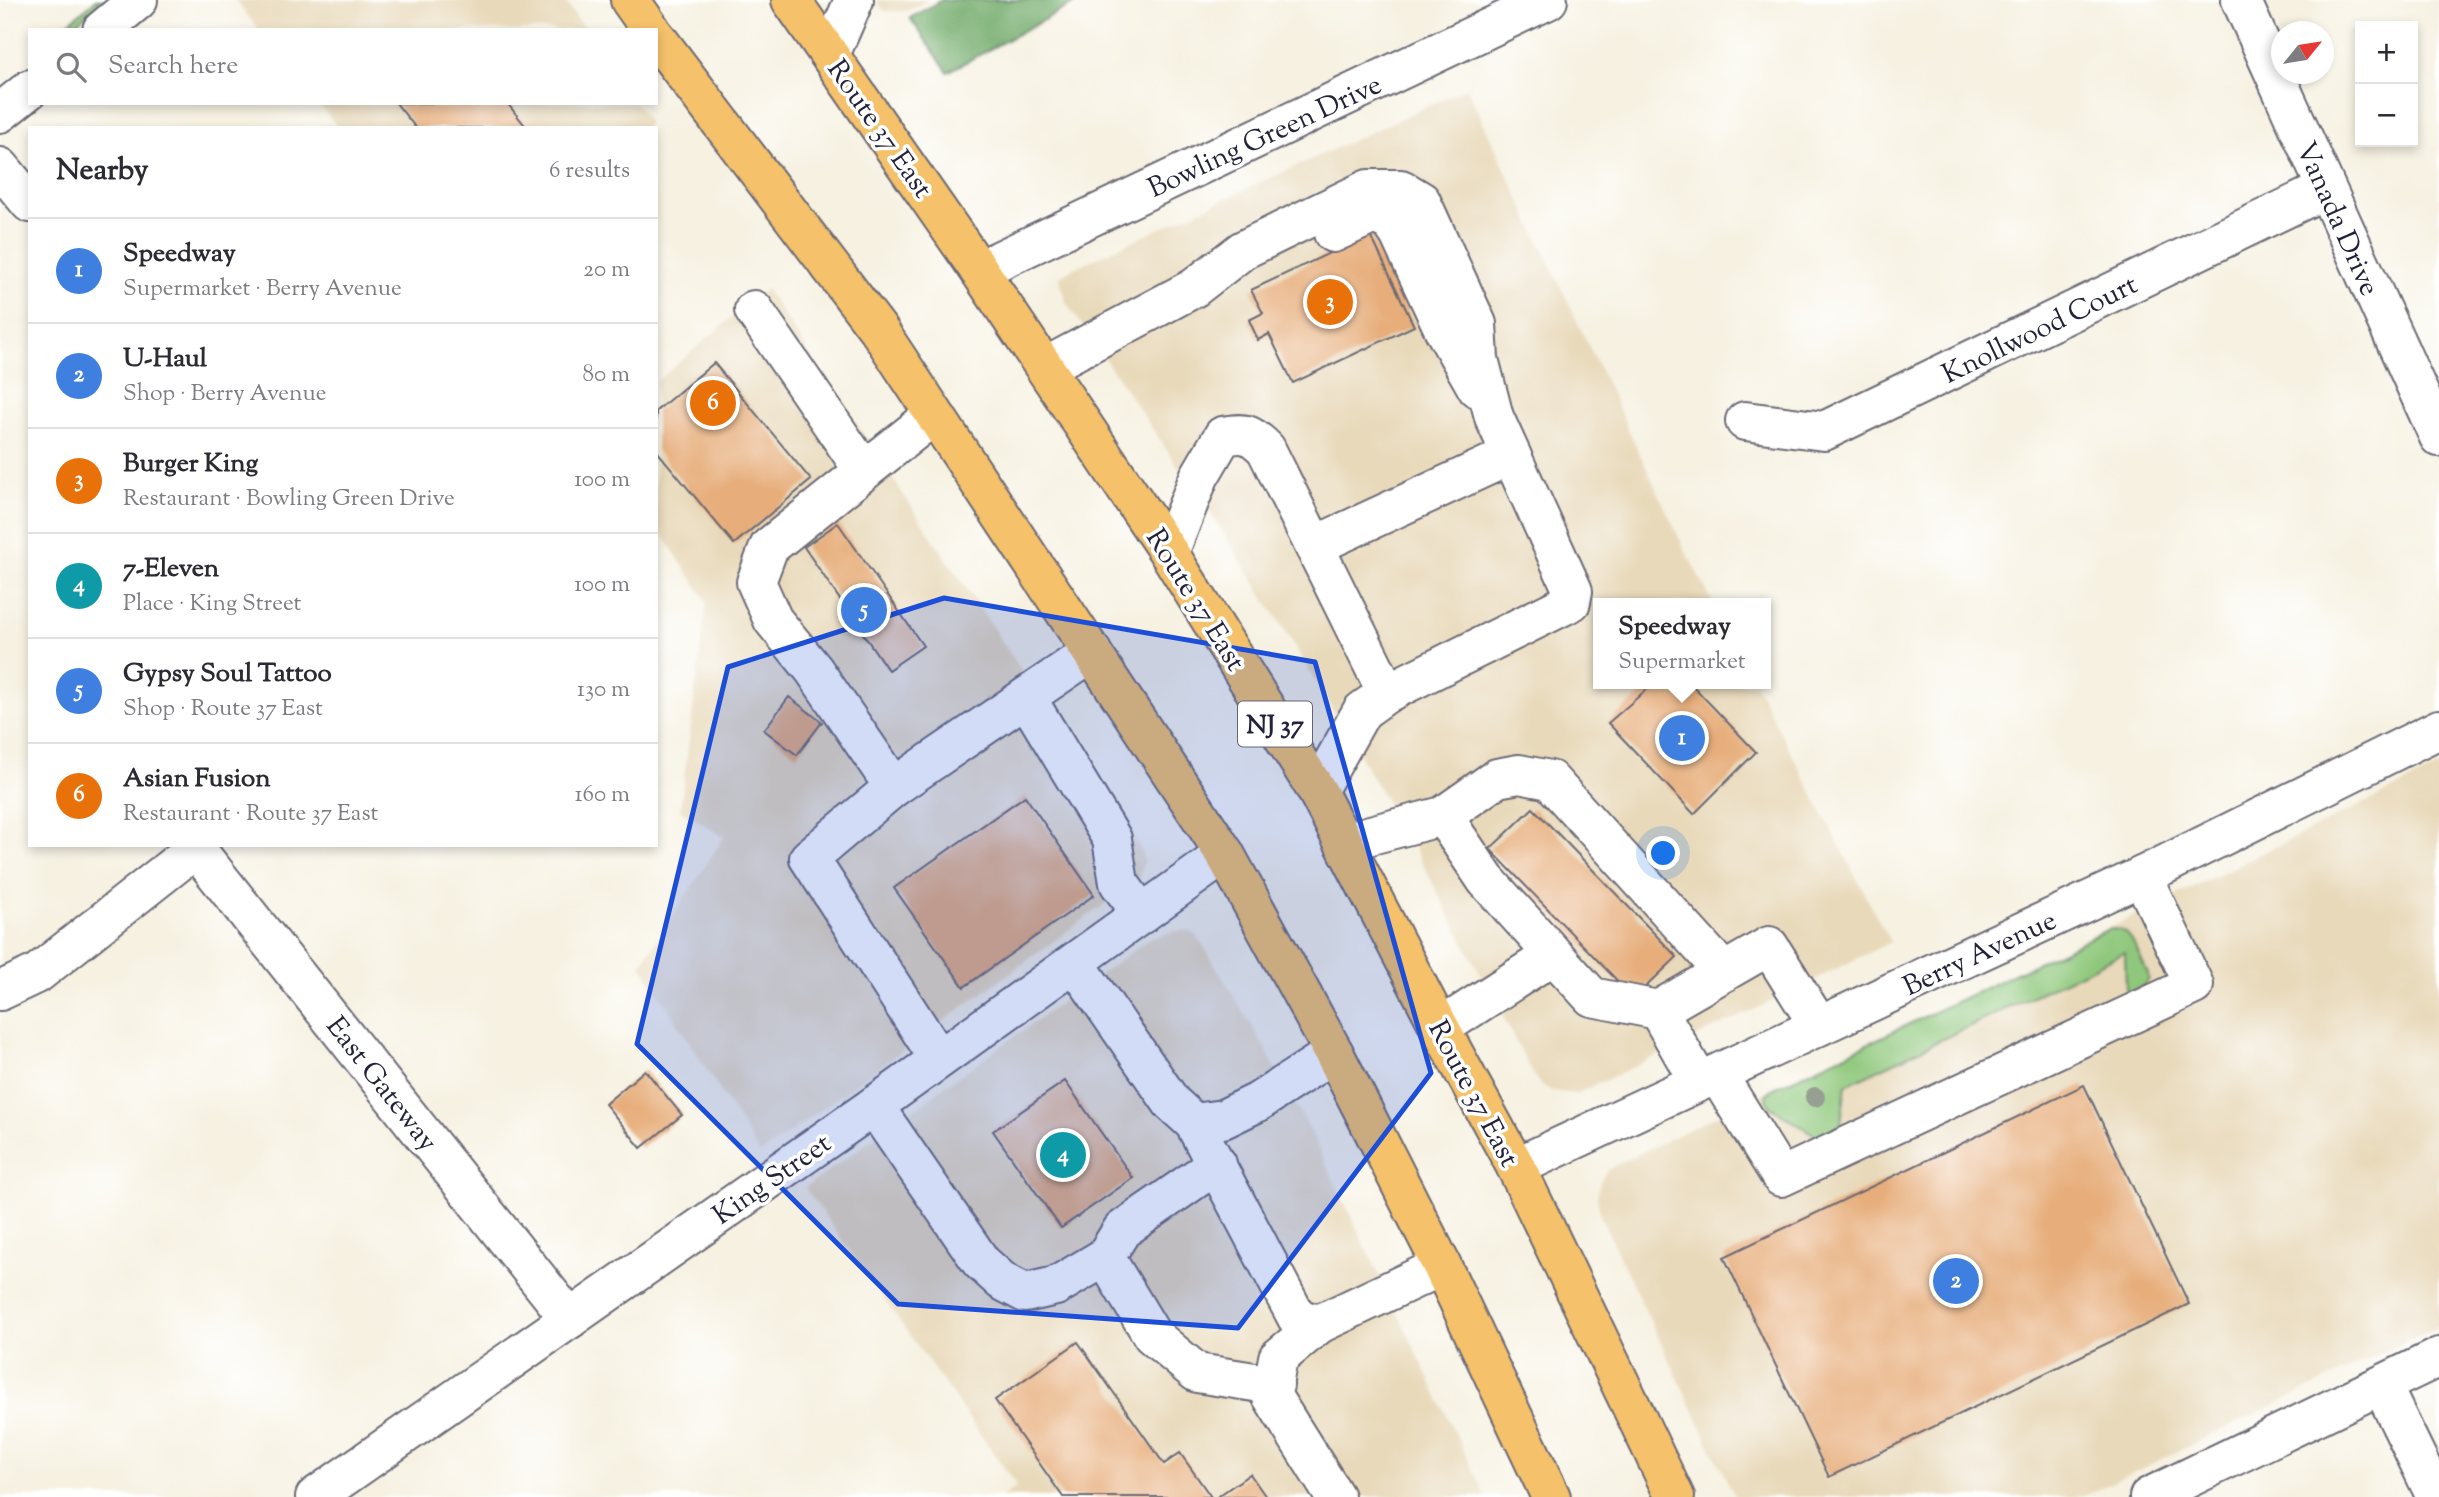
<!DOCTYPE html>
<html lang="en">
<head>
<meta charset="utf-8">
<style>
  :root { --surface:#fff; --page:#f7f7f7; --text:#2b2b33; --muted:#7c7c81; --line:#e1e1e2; --accent:#7c3aed }
  body { margin:0; font-family:"Sorts Mill Goudy",serif; background:var(--page); color:var(--text) }
  .controls { position:absolute; right:21px; top:21px; display:grid; overflow:hidden; border-radius:0px; box-shadow:0 4px 10px #0003 }
  .controls button { width:63px; height:63px; display:grid; place-items:center; padding:0; border:0; border-bottom:2px solid var(--line); background:var(--surface); color:var(--text); font:35px sans-serif }
  .compass { position:absolute; left:2271px; top:21px; width:63px; height:63px; border-radius:50%; background:var(--surface); box-shadow:0 4px 10px #0003; rotate:60deg }
  .you { position:absolute; left:1664px; top:854px; width:24px; height:24px; margin:-18px; border:5px solid #fff; border-radius:50%; background:#1a73e8; box-shadow:0 0 0 10px #1a73e833 }
  .badge { display:grid; place-items:center; width:46px; height:46px; border-radius:50%; background:var(--accent); color:#fff; font-size:23px; font-weight:700 }
  .pin { position:absolute; translate:-50% -50%; border:4px solid #fff; box-shadow:0 2px 7px #0006 }
  .popup { position:absolute; left:1593px; top:598px; width:178px; height:91px; box-sizing:border-box; display:grid; place-content:center; border-radius:0px; background:var(--surface); filter:drop-shadow(0 2px 5px #0005); font-size:23px; white-space:nowrap; color:var(--muted) }
  .popup b { font-size:26px; color:var(--text) }
  .popup::after { content:''; position:absolute; left:50%; top:100%; margin-left:-14px; border:14px solid transparent; border-top-color:var(--surface) }
  .list { margin:0; padding:0; list-style:none }
  h2 { display:flex; justify-content:space-between; align-items:center; height:91px; margin:0; padding:0 28px; font-size:30px }
  h2 small { font-size:23px; font-weight:400; color:var(--muted) }
  .list li { display:grid; grid-template-columns:46px 1fr auto; gap:21px; align-items:center; box-sizing:border-box; height:105px; padding:0 28px; border-top:2px solid var(--line) }
  .list b { display:block; font-size:26px; white-space:nowrap }
  .list p { margin:0; font-size:23px; white-space:nowrap; color:var(--muted) }
  .list em { font-size:23px; font-style:normal; color:var(--muted) }
  .icon { flex:none; width:38px; height:38px; fill:none; stroke:currentColor; stroke-width:2; stroke-linecap:round; stroke-linejoin:round }
  .map { position:relative; flex:none; width:2439px; height:1497px; overflow:hidden }
  .search { position:absolute; background:var(--surface); box-shadow:0 4px 10px #0003; left:28px; top:28px; width:630px; height:77px; display:flex; align-items:center; gap:18px; box-sizing:border-box; padding:0 24px; border-radius:0px; color:var(--muted); font-size:26px }
  .panel { position:absolute; background:var(--surface); box-shadow:0 4px 10px #0003; left:28px; top:126px; width:630px; height:721px; border-radius:0px }
  .map>svg:first-child { display:block }
  .built { fill:#e8d9ba }
  .green { fill:#8fc87c; stroke:#58755c; stroke-width:2 }
  .forest { fill:#73ac6c; stroke:#4a6754; stroke-width:2 }
  .building { fill:#e7ae7c }
  .lines { fill:none; stroke-linecap:round; stroke-linejoin:round }
  .minor-casing { stroke:#6c6a75; stroke-width:42 }
  .highway-casing { stroke:#6c6a75; stroke-width:42 }
  .minor { stroke:#fff; stroke-width:38 }
  .highway { stroke:#f5c16b; stroke-width:38 }
  .tree { fill:#969f92 }
  .marked { fill:#1d4ed8; fill-opacity:0.2; stroke:#1d4ed8; stroke-width:5; stroke-linejoin:round }
  .labels { text-anchor:middle; stroke-width:7; stroke-linejoin:round; paint-order:stroke }
  .shield { fill:#fff; stroke:#646476; stroke-width:2 }
  .shield-label { font-size:26px; font-weight:bold; fill:#22223b }
  .street-label { font-size:28px; fill:#22223b; stroke:#fff }
</style>
</head>
<body>
<div class="map">
<svg width="2439" height="1497" viewBox="0 0 2439 1497">
  <rect width="100%" height="100%" fill="#fff"/>
  <filter id="ink" filterUnits="userSpaceOnUse"><feTurbulence type="fractalNoise" baseFrequency=".0143" numOctaves="2"/><feDisplacementMap in="SourceGraphic" scale="14" xChannelSelector="R" yChannelSelector="G"/><feConvolveMatrix kernelMatrix="1 2 1 2 8 2 1 2 1" color-interpolation-filters="sRGB"/></filter>
  <filter id="wash" filterUnits="userSpaceOnUse"><feTurbulence type="fractalNoise" baseFrequency=".00686" numOctaves="4" result="noise"/><feDisplacementMap in="SourceGraphic" scale="28" xChannelSelector="R" yChannelSelector="G"/><feGaussianBlur stdDeviation="1.57" result="paint"/><feColorMatrix in="noise" values="0 0 0 0 0 0 0 0 0 0 0 0 0 0 0 0 0 1.4 0 .05"/><feComposite in="paint" operator="in"/></filter>
  <g filter="url(#wash)">
    <rect width="100%" height="100%" fill="#f6f1e1"/>
    <g class="built">
      <path d="M235 0H564L585 30H259Z"/>
      <path d="M876 0H927L908 11H884Z"/>
      <path d="M1467 88 1686 552 1713 603H1598V684H1755L1890 942 1770 1002 1576 1094 1552 1091 1540 1084 1534 1076 1416 851 1285 630 1216 522 1066 302 1061 286 1060 276 1074 268Z"/>
      <path d="M318 103H636L649 123 643 128H338Z"/>
      <path d="M766 289 1142 851 1144 860 1138 880 760 1154 641 965 724 837 680 810 707 601 656 525V382Z"/>
      <path d="M2439 767V1326L2082 1497H1735L1601 1218 1597 1196 1600 1182 1606 1171 1618 1164 1772 1089 2003 980Z"/>
      <path d="M1174 931H1189L1198 937 1259 1038 1307 1125 1486 1497H1002L1017 1486 805 1188 1149 939Z"/>
    </g>
    <g class="green">
      <path d="M96 0H104L68 30H60Z"/>
      <path d="M2109 929C2115 929 2122 929 2126 933 2134 939 2143 964 2148 974L2149 979 2144 986 2130 992 2126 990 2125 952 1846 1085 1841 1123C1837 1132 1825 1137 1815 1135L1769 1106 1766 1095 1772 1089Z"/>
    </g>
    <path class="forest" d="M942 0H1080L948 72 910 18Z"/>
    <g id="blocks">
      <g class="building">
        <path d="M396 103H507L527 128H416Z"/>
        <path d="M1370 234 1414 326 1293 383 1269 334 1258 340 1249 320 1263 313 1251 290Z"/>
        <path d="M714 363 811 480 734 544 656 450V411Z"/>
        <path d="M838 523 923 646 888 670 804 547Z"/>
        <path d="M1653 684H1691L1756 752 1694 814 1608 723Z"/>
        <path d="M789 697 822 722 797 755 764 730Z"/>
        <path d="M1025 796 1094 895 964 987 894 888Z"/>
        <path d="M1533 808 1677 957 1634 998 1490 849Z"/>
        <path d="M645 1070 682 1115 641 1148 605 1104Z"/>
        <path d="M1065 1081 1133 1178 1061 1228 993 1131Z"/>
        <path d="M2084 1085 2189 1304 1829 1477 1724 1257Z"/>
        <path d="M1078 1342 1164 1464 1180 1453 1211 1497H1063L995 1400Z"/>
        <path d="M1250 1474 1266 1497H1217Z"/>
      </g>
    </g>
  </g>
  <g filter="url(#ink)">
    <use href="#blocks" fill-opacity="0" stroke="#6c6a75" stroke-width="2"/>
    <g class="lines">
      <g class="minor-casing">
        <g id="minor">
          <path d="M2241 0 2439 437"/>
          <path d="M102 30 138 0"/>
          <path d="M830 55 854 0"/>
          <path d="M0 113 30 89"/>
          <path d="M0 167 30 203"/>
          <path d="M1333 233 1374 214 1390 221 1399 234 1444 330 1477 388"/>
          <path d="M979 270 1548 0"/>
          <path d="M754 310 864 471"/>
          <path d="M1045 367 1194 288 1243 250 1368 189H1401L1421 201 1477 324 1479 359 1494 417 1573 591 1571 602 1387 693 1362 711 1317 791"/>
          <path d="M934 415 769 547 756 582 773 620 814 670 894 787 809 858 939 1059"/>
          <path d="M1745 421 1824 431 2326 189"/>
          <path d="M1314 546 1511 455"/>
          <path d="M1169 553 1199 477 1223 436C1245 432 1250 433 1266 449L1387 693"/>
          <path d="M1026 697 1112 839 1119 883 1142 914"/>
          <path d="M894 787 1092 652"/>
          <path d="M1443 816 1486 880 1592 997 1658 1010 1769 946 1819 1026"/>
          <path d="M1344 842 1443 816 1497 778 1519 774 1550 780 1724 972"/>
          <path d="M196 849 570 1319"/>
          <path d="M1075 963 1172 1103 1194 1123 1223 1119 1258 1102 1334 1053"/>
          <path d="M0 991 38 973 200 845"/>
          <path d="M1658 1010 1699 1082"/>
          <path d="M1440 1028 1553 955"/>
          <path d="M1717 1074 1781 1177 2194 985 2142 876"/>
          <path d="M874 1106 981 1262 1002 1281 1025 1293 1056 1286 1105 1257"/>
          <path d="M1194 1123 1297 1318 1319 1324 1442 1266"/>
          <path d="M1217 1164 1122 1230 1105 1257 1152 1335 1197 1373 1274 1385"/>
          <path d="M1516 1167 2142 876 2439 729"/>
          <path d="M1319 1324 1278 1358 1271 1395 1335 1497"/>
          <path d="M2382 1386 2436 1497"/>
          <path d="M315 1497 874 1106 1225 854"/>
          <path d="M2149 1497 2439 1357"/>
        </g>
      </g>
      <g class="highway-casing">
        <g id="highway">
          <path d="M630 0 651 30"/>
          <path d="M791 0 979 270 1169 553 1317 791 1440 1028 1516 1167 1675 1497"/>
          <path d="M656 37 880 332 1225 854 1334 1053 1442 1266 1551 1497"/>
        </g>
      </g>
      <use href="#minor" class="minor"/>
      <use href="#highway" class="highway"/>
    </g>
    <circle class="tree" cx="1815" cy="1097" r="10"/>
  </g>
  <path class="marked" d="M944 598 1315 662 1431 1073 1238 1328 898 1304 637 1044 728 667Z"/>
  <g class="labels">
    <rect class="shield" x="1238" y="701.5" width="74" height="45" rx="5"/>
    <g class="shield-label">
      <text x="1275" y="733">NJ 37</text>
    </g>
    <g class="street-label">
      <text transform="translate(881 128) rotate(55)" y="10">Route 37 East</text>
      <text transform="translate(1264 135) rotate(-25)" y="10">Bowling Green Drive</text>
      <text transform="translate(2339 218) rotate(66)" y="10">Vanada Drive</text>
      <text transform="translate(2039 328) rotate(-26)" y="10">Knollwood Court</text>
      <text transform="translate(1197 599) rotate(58)" y="10">Route 37 East</text>
      <text transform="translate(1979 952) rotate(-25)" y="10">Berry Avenue</text>
      <text transform="translate(383 1083) rotate(52)" y="10">East Gateway</text>
      <text transform="translate(1475 1093) rotate(62)" y="10">Route 37 East</text>
      <text transform="translate(771 1178) rotate(-35)" y="10">King Street</text>
    </g>
  </g>
</svg>
<div class="controls">
<button>+</button>
<button>−</button>
</div>
<svg class="compass" viewBox="-18 -18 36 36"><path d="M0-13l5 13h-10z" fill="#e53935"/><path d="M0 13l5-13h-10z" fill="#7c7c81"/></svg>
<div class="you"></div>
<div class="pin badge" style="left:1682px;top:738px;background:#3f7fe0">1</div>
<div class="popup"><b>Speedway</b>Supermarket</div>
<div class="pin badge" style="left:1956px;top:1281px;background:#3f7fe0">2</div>
<div class="pin badge" style="left:1330px;top:302px;background:#e8710a">3</div>
<div class="pin badge" style="left:1063px;top:1155px;background:#0f9aa8">4</div>
<div class="pin badge" style="left:864px;top:610px;background:#3f7fe0">5</div>
<div class="pin badge" style="left:713px;top:403px;background:#e8710a">6</div>
<div class="search"><svg class="icon" aria-label="search" viewBox="0 0 24 24"><circle cx="10" cy="10" r="6"/><path d="M15 15l6 6"/></svg>Search here</div>
<section class="panel">
<h2>Nearby<small>6 results</small></h2>
<ul class="list">
<li><span class="badge" style="background:#3f7fe0">1</span><div><b>Speedway</b><p>Supermarket · Berry Avenue</p></div><em>20 m</em></li>
<li><span class="badge" style="background:#3f7fe0">2</span><div><b>U-Haul</b><p>Shop · Berry Avenue</p></div><em>80 m</em></li>
<li><span class="badge" style="background:#e8710a">3</span><div><b>Burger King</b><p>Restaurant · Bowling Green Drive</p></div><em>100 m</em></li>
<li><span class="badge" style="background:#0f9aa8">4</span><div><b>7-Eleven</b><p>Place · King Street</p></div><em>100 m</em></li>
<li><span class="badge" style="background:#3f7fe0">5</span><div><b>Gypsy Soul Tattoo</b><p>Shop · Route 37 East</p></div><em>130 m</em></li>
<li><span class="badge" style="background:#e8710a">6</span><div><b>Asian Fusion</b><p>Restaurant · Route 37 East</p></div><em>160 m</em></li>
</ul>
</section>
</div>
</body>
</html>
